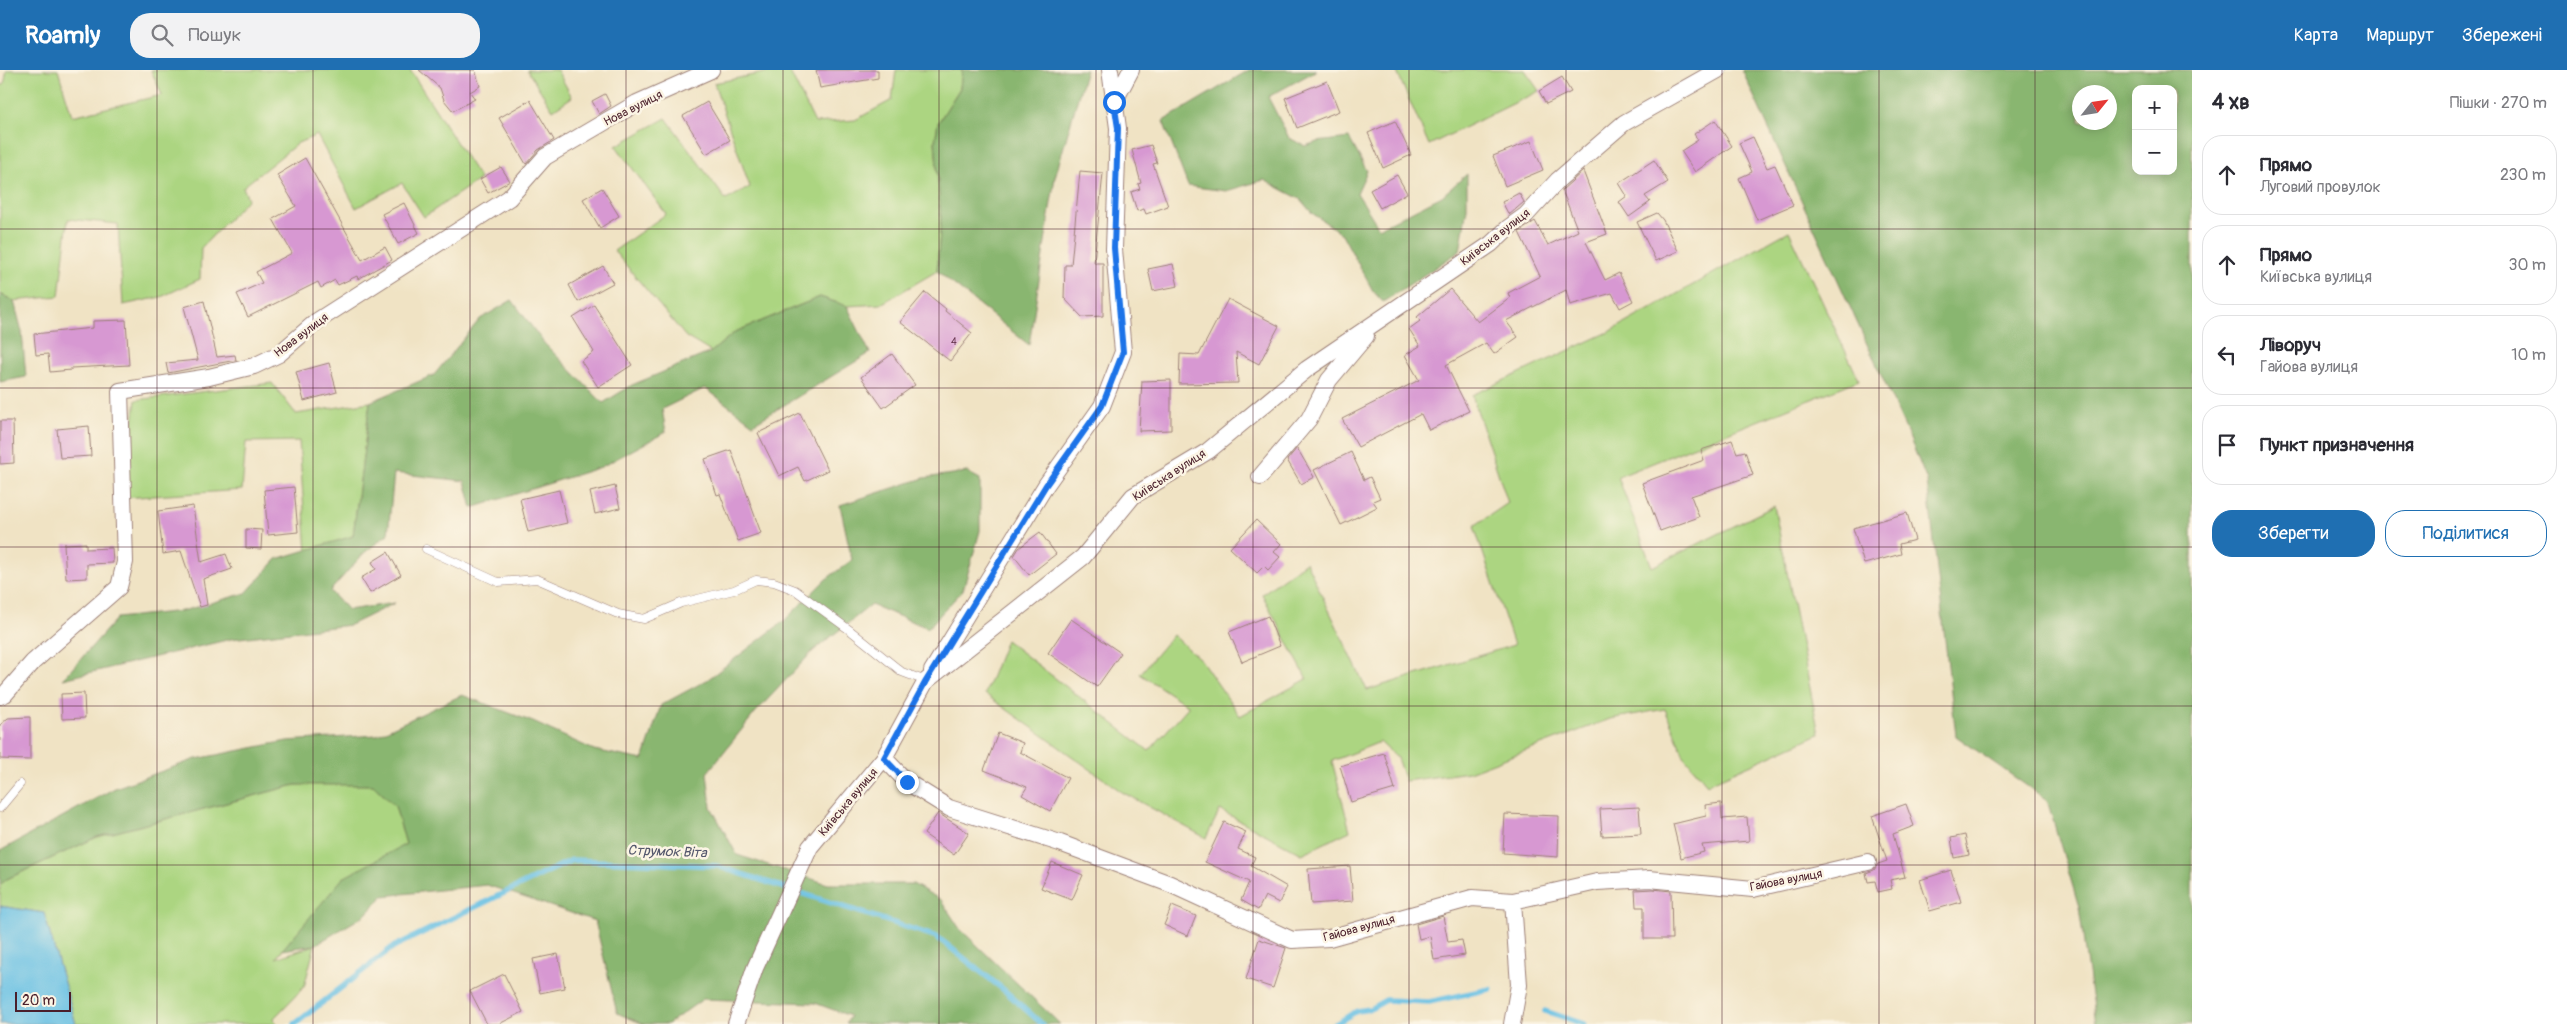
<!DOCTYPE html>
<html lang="uk">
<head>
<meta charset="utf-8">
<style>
  :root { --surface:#fff; --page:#f2f2f3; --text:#2b2b33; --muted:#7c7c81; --line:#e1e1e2; --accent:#1f6fb2 }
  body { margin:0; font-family:Pangolin,sans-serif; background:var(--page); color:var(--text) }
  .controls { position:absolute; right:15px; top:15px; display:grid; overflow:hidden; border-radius:10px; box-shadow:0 2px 12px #0003 }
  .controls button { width:45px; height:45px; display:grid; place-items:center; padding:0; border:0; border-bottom:1px solid var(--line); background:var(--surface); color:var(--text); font:25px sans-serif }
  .compass { position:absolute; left:2072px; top:15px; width:45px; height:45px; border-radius:50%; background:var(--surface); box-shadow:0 2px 12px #0003; rotate:60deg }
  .scale { position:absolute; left:15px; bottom:12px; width:56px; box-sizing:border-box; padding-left:5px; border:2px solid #4a1f2b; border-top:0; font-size:14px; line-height:18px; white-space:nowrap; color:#4a1f2b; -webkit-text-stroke:4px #fcf5e5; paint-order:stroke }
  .stop { position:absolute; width:15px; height:15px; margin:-11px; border:4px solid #1a73e8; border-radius:50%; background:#fff }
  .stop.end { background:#1a73e8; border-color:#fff; box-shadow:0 1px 5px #0008 }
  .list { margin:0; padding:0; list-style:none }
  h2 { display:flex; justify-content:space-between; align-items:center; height:65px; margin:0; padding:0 20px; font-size:21px }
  h2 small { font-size:16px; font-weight:400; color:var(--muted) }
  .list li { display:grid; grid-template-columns:32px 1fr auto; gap:15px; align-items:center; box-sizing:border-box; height:80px; margin:0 10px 10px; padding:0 10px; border:1px solid var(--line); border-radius:20px }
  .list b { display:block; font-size:19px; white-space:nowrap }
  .list p { margin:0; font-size:16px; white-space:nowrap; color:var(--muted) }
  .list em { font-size:16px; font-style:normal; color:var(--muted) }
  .actions { display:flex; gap:10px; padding:15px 20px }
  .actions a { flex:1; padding:11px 0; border:1px solid var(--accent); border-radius:20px; text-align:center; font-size:18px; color:var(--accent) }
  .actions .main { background:var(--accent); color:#fff }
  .icon { flex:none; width:28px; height:28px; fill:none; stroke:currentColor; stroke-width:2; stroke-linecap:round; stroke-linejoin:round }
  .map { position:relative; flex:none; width:2192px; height:954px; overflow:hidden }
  header { display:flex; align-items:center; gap:30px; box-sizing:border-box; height:70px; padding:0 25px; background:var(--accent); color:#fff }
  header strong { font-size:24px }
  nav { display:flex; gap:28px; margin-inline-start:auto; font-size:18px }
  .search { width:350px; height:45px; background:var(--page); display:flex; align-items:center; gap:12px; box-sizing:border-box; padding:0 18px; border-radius:20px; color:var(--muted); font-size:19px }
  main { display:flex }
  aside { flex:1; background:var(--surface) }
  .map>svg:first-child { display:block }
  .green { fill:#acd581; stroke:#7b7a56 }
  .forest { fill:#89b66f; stroke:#6a6a4d; fill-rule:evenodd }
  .water { fill:#66c0e4; stroke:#587088 }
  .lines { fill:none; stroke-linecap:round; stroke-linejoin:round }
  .stream { stroke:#66c0e4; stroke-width:5.5 }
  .building { fill:#d798d2 }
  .lane-casing { stroke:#9d8178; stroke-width:9 }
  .street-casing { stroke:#9d8178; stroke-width:18 }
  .lane { stroke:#fff; stroke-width:8 }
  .street { stroke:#fff; stroke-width:16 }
  .route { stroke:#1a73e8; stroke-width:6 }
  .grid { fill:none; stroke:#4a1f2b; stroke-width:1; stroke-opacity:0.55 }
  .labels { text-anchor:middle; stroke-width:5; stroke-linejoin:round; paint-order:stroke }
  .number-label { font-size:10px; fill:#6d3d55 }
  .street-label { font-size:12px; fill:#4a1f2b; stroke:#fcf5e5 }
  .water-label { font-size:14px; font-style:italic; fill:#54576c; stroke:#fcf5e5 }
</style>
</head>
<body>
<header>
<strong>Roamly</strong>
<div class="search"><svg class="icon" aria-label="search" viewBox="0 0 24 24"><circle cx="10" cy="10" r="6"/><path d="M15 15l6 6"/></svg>Пошук</div>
<nav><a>Карта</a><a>Маршрут</a><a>Збережені</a></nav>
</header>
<main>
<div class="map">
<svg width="2192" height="954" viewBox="0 0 2192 954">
  <rect width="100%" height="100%" fill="#fcf5e5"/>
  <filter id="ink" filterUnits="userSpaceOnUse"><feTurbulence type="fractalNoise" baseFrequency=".02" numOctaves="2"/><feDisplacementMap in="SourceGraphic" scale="10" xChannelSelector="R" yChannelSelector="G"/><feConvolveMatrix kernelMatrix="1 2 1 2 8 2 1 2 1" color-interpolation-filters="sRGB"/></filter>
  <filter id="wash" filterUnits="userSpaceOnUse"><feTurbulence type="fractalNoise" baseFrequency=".0096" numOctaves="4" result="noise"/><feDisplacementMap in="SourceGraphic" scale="20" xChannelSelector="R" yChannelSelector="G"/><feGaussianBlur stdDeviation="1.12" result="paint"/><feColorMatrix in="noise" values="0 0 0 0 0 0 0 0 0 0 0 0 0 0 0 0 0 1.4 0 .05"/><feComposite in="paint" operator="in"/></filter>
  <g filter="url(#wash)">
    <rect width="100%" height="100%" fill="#f0e3c4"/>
    <g class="green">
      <path d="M7 0H58L72 46 162 25 151 0H410L480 109 424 147 402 113 356 138 317 65 298 73 243 117 248 129 201 178 200 209 161 227 123 235 118 154 68 149 59 226 14 231 0 224V15H4Z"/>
      <path d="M527 0H557L572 27 553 40Z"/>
      <path d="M778 0H789L815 53 855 50 892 30 896 0H962L960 18 938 53 935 71 941 149 937 201 881 234 847 236 820 227 735 262 711 282 686 267 614 181 666 144 616 76 666 48 726 130 750 117 714 13Z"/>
      <path d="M1396 0H1525L1539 21 1429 75Z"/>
      <path d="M1789 161 1859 310 1618 407 1652 497 1774 436 1819 664 1707 714 1685 688 1665 639 1610 649 1469 702 1405 711 1397 688 1380 672 1332 691 1350 761 1302 784 1220 740 1206 768 1122 722 985 624 1006 570 1149 681 1189 636 1140 604 1173 565 1201 590 1240 646 1307 609 1262 524 1306 492 1367 620 1514 575 1474 456 1508 433 1472 325 1611 261Z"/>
      <path d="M272 313 296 344 370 332 353 466 307 482 299 371 246 372 242 420 123 428 136 330Z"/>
      <path d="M332 713 373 715 395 736 406 774C357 802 311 844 276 888L315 875 304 917 274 948 276 954H76L44 843 0 836V815L7 809 97 767 295 715Z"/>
    </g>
    <g class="forest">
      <path d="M962 0H1086L1055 107 1029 275 937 201 941 149 935 71 938 53 960 18Z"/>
      <path d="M1249 0H1317L1268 27 1289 68 1305 76 1317 72 1349 68 1367 101 1357 123 1379 158 1442 126 1467 104V138L1460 181 1383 232 1373 221 1342 164 1312 143 1300 129 1264 110 1226 121 1188 116 1163 51Z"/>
      <path d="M1742 0H2192V954H2095L2079 837 2047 730 1956 666 1927 411 1908 364ZM2136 19H2173V101H2136ZM2080 22H2110V52H2080Z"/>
      <path d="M0 224 14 231 22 262 26 307 0 312Z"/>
      <path d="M820 227 847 236 870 283 753 354 705 318 662 339 666 362 601 397 472 438 465 411 394 403 388 464 364 483 330 521 348 540 395 533 350 555 231 569 63 609 117 548 182 541 246 523 277 489 353 466 370 332 434 305 480 249 512 230 544 273 603 333 632 315 711 282 735 262Z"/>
      <path d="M967 402 980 409V461L963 520 928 558 871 535 813 581 755 643 707 703 711 737 737 785 828 814H913L941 830 960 859 1060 954H846L850 946 815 933 703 929 668 954H643L617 943 595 851 487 815 383 826 365 845 315 875 282 880 343 808 406 774 395 736 373 715H295L97 767 7 809 0 815V781L115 718 196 689 287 671 377 665 462 625 533 652 594 680 643 690 661 635 707 610 784 551 825 510 852 490 840 435 924 408Z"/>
    </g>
    <path class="water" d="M0 836 44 843 76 954H0Z"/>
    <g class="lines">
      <g class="stream">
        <path d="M1545 941 1584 954"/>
        <path d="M295 954 393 877 572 790 717 796 937 867 1004 920 1042 954"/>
        <path d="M1335 954 1357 941 1370 939 1386 930 1429 932 1490 919"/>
      </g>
    </g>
    <g id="blocks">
      <g class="building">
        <path d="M419 0H475L480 16 470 22 475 29 453 41 444 30 440 18Z"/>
        <path d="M816 0H878V8L820 18Z"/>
        <path d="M1562 7 1571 22 1546 34 1539 21Z"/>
        <path d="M1327 11 1339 41 1297 58 1285 28Z"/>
        <path d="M605 24 611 36 599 44 592 31Z"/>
        <path d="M530 30 554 70 538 80 526 94 499 48Z"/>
        <path d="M707 32 730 70 706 84 683 46Z"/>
        <path d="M1715 50 1732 76 1695 102 1681 81 1698 70 1694 64Z"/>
        <path d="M1395 51 1411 85 1383 98 1368 63Z"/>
        <path d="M1753 67 1767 98 1775 95 1793 135 1757 150 1739 108 1752 102 1739 73Z"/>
        <path d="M1531 71 1543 100 1505 116 1493 86Z"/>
        <path d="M1151 75 1157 93 1153 94 1168 136 1146 144 1144 139 1137 141 1131 122 1140 119 1138 114 1141 113 1132 80Z"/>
        <path d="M305 88 362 190 385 177 392 190 358 209 357 206 338 215 335 210 321 218 318 212 248 247 237 224 262 213 256 202 292 183 273 149 296 136 277 105Z"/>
        <path d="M1654 90 1668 112 1645 126 1650 132 1629 147 1619 132 1627 126 1619 113Z"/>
        <path d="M501 97 510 111 488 123 480 109Z"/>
        <path d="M1080 101 1103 103 1094 193H1103V246L1082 247 1064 228 1065 195H1071Z"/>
        <path d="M1583 101 1607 164 1586 172 1605 210 1619 203 1633 231 1620 238 1612 223 1570 235 1566 220 1506 251 1518 267 1494 284 1486 273 1446 295 1469 341 1429 360 1421 344 1358 377 1342 349 1419 310 1405 285 1420 276 1409 259 1420 251 1417 247 1450 219 1478 252 1510 228 1508 223 1540 206 1519 162 1535 151 1548 175 1578 161 1562 120Z"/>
        <path d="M1397 105 1407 123 1380 138 1370 120Z"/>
        <path d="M602 118 619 146 600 158 583 129Z"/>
        <path d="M1519 123 1524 132 1509 145 1502 132Z"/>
        <path d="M404 133 419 163 398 174 382 144Z"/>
        <path d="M1657 143 1663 150 1678 181 1656 191 1637 152Z"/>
        <path d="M1173 194 1178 216 1153 221 1148 199Z"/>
        <path d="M603 196 613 213 578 232 569 215Z"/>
        <path d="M925 222 946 239 945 241 972 263 950 291 900 252Z"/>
        <path d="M1228 229 1279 256 1259 294 1236 282 1238 313 1179 314 1180 284 1199 285Z"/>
        <path d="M204 231 217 287 235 285 236 290 168 303 166 293 198 290 184 237Z"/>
        <path d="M594 235 632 295 598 317 581 291 594 282 573 248Z"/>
        <path d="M126 250 129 295 71 298V300L50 302 48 284 36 285 34 264 93 258V251Z"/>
        <path d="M892 284 915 315 883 338 861 307Z"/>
        <path d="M329 293 337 322 304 331 296 302Z"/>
        <path d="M1171 310V360L1139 361 1142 311Z"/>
        <path d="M800 343 828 400 805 411 798 397 779 406 758 363Z"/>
        <path d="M0 351H13L14 393 0 394Z"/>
        <path d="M89 356 91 386 60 388 57 359Z"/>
        <path d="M1732 370 1737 383 1745 381 1753 405 1691 426 1699 447 1660 461 1642 413 1704 390 1701 380Z"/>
        <path d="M1297 378 1314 407 1301 414 1287 390Z"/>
        <path d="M731 380 761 463 738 471 720 424 717 425 705 389Z"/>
        <path d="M1351 382 1364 410 1370 407 1380 428 1373 431 1377 437 1341 455 1314 400Z"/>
        <path d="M615 416 620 438 595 444 590 422Z"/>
        <path d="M294 417 298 462 268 465 264 420Z"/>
        <path d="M559 420 567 453 528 462 520 429Z"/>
        <path d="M193 436 201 492 226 484 232 499 203 509 207 535 200 537 181 481 163 484 158 441Z"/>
        <path d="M1907 443 1915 470 1899 474 1901 484 1864 494 1853 458Z"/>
        <path d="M1256 450 1281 474 1274 482 1280 487 1268 500 1264 496 1257 503 1230 478Z"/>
        <path d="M246 459 262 460 261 479 246 478Z"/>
        <path d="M1040 462 1056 484 1029 505 1014 486 1019 478Z"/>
        <path d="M86 473V479L112 478 113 493 87 494V508L66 509 64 474Z"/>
        <path d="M388 482 401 505 370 523 361 508 376 499 372 492Z"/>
        <path d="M1268 546 1280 576 1242 592 1229 562Z"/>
        <path d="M1071 549 1121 583 1097 617 1048 583Z"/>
        <path d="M84 623 85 648 62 649 61 624Z"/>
        <path d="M30 647V690L0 689V655L8 648Z"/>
        <path d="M998 663 1023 673 1020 682 1068 708 1050 741 1022 725 1027 717 984 700Z"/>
        <path d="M1384 683 1395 719 1351 732 1340 696Z"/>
        <path d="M1721 733 1722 749 1747 747 1749 771 1702 775 1704 782 1681 788 1673 754 1706 746 1705 735Z"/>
        <path d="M1906 734 1914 756 1893 764 1905 807 1890 810 1892 819 1878 822 1875 811 1868 812 1866 803 1874 800 1878 794 1887 791 1872 746Z"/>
        <path d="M1639 737 1641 764 1602 766 1600 739Z"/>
        <path d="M938 743 969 763 954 785 924 764Z"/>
        <path d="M1505 744 1559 746 1558 787 1503 783Z"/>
        <path d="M1224 752 1246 762 1238 779 1255 787 1251 796 1287 817 1279 833 1265 826 1258 840 1241 830 1249 812 1205 792Z"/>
        <path d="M1965 765 1969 785 1954 788 1951 768Z"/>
        <path d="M1052 792 1083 805 1072 830 1041 818Z"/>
        <path d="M1350 796 1353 831 1311 834 1308 799Z"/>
        <path d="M1951 800 1961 832 1930 841 1920 810Z"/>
        <path d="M1653 819 1671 821 1672 869H1644V837H1636L1635 820Z"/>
        <path d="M1172 836 1196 846 1188 866 1164 855Z"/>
        <path d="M1443 846 1448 872 1462 870 1465 885 1434 890 1430 866 1419 869 1416 854Z"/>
        <path d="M1259 869 1286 878 1273 918 1246 909Z"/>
        <path d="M558 884 565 918 540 923 533 889Z"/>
        <path d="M504 904 523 942 499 954H487L470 921Z"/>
      </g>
    </g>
  </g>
  <g filter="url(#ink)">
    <use href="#blocks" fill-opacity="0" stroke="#9d8178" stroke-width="1"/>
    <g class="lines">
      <g class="lane-casing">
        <g id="lane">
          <path d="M426 479 498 512 537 509 618 544 644 549 681 533 734 520 756 510 774 512 795 520 851 561 902 602 926 611"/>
          <path d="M0 738 20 714"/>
        </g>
      </g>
      <g class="street-casing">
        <g id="street">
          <path d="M1114 32 1131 0"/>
          <path d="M1260 407 1309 349 1329 310 1366 266"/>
          <path d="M932 601 1046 415 1102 336 1123 282 1114 179 1118 58 1110 0"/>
          <path d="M0 626 5 624 33 592 119 517 125 492 120 321 209 307 254 296 279 284 317 251 509 128 545 87 637 33 711 0"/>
          <path d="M884 688 907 712 949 738 1060 773 1170 814 1292 870 1329 868 1472 828 1513 831 1597 812 1649 809 1753 819 1868 792"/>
          <path d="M736 954 755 898 810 777 884 688 926 611 1083 487 1133 426 1208 381 1307 299 1491 174 1508 158 1526 145 1558 110 1624 53 1718 0"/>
          <path d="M1512 954 1519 915 1513 831"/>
        </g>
      </g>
      <use href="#lane" class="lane"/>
      <use href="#street" class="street"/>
    </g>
  </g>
  <g class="lines" filter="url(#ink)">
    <path class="route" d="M907 712 884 688 926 611 1046 415 1102 336 1123 282 1114 178 1118 58 1114 32"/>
  </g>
  <path class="grid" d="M157 0V954M313 0V954M470 0V954M626 0V954M783 0V954M939 0V954M1096 0V954M1253 0V954M1409 0V954M1566 0V954M1722 0V954M1879 0V954M2035 0V954M0 159H2192M0 318H2192M0 477H2192M0 636H2192M0 795H2192"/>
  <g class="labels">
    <g class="number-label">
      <text x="954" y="275">4</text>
    </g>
    <g class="street-label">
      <text transform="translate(633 38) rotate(-27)" y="4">Нова вулиця</text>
      <text transform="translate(1495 167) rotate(-38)" y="4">Київська вулиця</text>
      <text transform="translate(301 265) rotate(-37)" y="4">Нова вулиця</text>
      <text transform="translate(1169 405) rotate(-33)" y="4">Київська вулиця</text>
      <text transform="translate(848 732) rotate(-50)" y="4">Київська вулиця</text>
      <text transform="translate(1786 810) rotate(-11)" y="4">Гайова вулиця</text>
      <text transform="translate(1359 858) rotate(-15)" y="4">Гайова вулиця</text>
    </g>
    <g class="water-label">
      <text transform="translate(667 781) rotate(2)" y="5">Струмок Віта</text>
    </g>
  </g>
</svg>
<div class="controls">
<button>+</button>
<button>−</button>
</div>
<svg class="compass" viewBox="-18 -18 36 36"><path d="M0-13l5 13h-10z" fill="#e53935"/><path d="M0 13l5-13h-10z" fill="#7c7c81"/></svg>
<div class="scale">20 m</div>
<div class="stop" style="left:1114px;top:32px"></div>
<div class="stop end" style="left:907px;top:712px"></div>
</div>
<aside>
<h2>4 хв<small>Пішки · 270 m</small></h2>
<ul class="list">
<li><svg class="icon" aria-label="ahead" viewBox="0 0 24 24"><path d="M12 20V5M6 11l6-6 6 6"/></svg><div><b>Прямо</b><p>Луговий провулок</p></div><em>230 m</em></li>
<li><svg class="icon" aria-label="ahead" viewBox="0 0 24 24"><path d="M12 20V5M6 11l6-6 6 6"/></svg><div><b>Прямо</b><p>Київська вулиця</p></div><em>30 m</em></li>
<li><svg class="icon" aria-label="left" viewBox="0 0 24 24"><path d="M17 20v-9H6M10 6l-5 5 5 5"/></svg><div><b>Ліворуч</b><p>Гайова вулиця</p></div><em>10 m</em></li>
<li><svg class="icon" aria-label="arrive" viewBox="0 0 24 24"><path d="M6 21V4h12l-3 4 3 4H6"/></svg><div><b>Пункт призначення</b></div></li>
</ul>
<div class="actions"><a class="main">Зберегти</a><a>Поділитися</a></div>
</aside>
</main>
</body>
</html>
